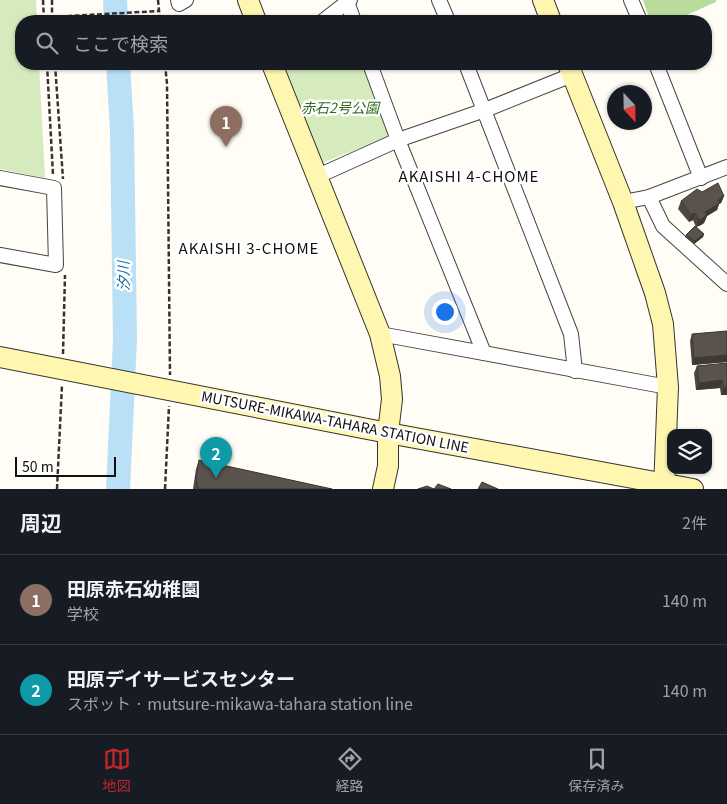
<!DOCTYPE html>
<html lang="ja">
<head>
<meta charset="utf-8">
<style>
  :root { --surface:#171b24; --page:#242831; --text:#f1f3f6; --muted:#9ea1a6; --line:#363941; --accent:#c4262e }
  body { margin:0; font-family:Georgia,"Noto Sans JP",serif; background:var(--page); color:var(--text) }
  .controls { position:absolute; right:15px; bottom:15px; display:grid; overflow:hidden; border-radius:10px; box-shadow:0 1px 4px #0004 }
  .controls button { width:45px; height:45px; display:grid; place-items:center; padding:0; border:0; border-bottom:1px solid var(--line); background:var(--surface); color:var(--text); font:25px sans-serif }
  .compass { position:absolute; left:607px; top:85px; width:45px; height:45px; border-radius:50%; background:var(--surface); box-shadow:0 1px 4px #0004; rotate:158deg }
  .scale { position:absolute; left:15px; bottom:12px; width:101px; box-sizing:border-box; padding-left:5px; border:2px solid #111; border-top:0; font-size:14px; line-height:18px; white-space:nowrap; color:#111; -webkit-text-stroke:4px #fff; paint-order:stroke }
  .you { position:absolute; left:444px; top:311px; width:18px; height:18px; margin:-12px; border:4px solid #fff; border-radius:50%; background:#1a73e8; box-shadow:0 0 0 8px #1a73e833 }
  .badge { display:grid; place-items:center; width:32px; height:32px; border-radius:50%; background:var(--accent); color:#fff; font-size:16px; font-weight:700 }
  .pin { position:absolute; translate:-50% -41px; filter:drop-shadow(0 1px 2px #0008) }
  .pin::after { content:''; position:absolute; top:26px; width:18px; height:15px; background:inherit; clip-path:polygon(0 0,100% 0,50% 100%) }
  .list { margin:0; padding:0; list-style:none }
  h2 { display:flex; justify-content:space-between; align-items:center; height:65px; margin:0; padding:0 20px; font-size:21px }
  h2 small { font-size:16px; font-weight:400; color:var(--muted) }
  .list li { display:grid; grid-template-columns:32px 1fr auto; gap:15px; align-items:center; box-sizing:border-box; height:90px; padding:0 20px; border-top:1px solid var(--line) }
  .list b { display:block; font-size:19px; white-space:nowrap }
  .list p { margin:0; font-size:16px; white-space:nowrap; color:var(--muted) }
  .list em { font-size:16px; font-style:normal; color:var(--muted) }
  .icon { flex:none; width:28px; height:28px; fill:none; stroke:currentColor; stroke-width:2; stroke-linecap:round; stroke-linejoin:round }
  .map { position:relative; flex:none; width:727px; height:489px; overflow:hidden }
  .search { position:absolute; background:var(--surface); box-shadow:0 1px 4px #0004; left:15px; right:15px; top:15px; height:55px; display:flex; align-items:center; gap:12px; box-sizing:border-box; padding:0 18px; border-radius:20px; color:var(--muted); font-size:19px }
  .sheet { height:245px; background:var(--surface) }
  nav { display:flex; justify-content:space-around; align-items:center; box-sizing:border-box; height:70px; border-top:1px solid var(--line); background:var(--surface); font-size:14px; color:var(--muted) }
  nav a { display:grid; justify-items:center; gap:2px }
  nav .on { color:var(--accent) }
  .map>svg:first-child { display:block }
  .green { fill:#d5ebbd }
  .forest { fill:#b9dc9c }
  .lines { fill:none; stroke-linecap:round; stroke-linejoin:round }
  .river { stroke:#b9e0f7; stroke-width:24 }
  .street-casing { stroke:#444; stroke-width:16 }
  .secondary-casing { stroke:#333; stroke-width:22 }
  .path { stroke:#333; stroke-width:2.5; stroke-dasharray:5 2.5; stroke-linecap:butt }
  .street { stroke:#fff; stroke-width:14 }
  .secondary { stroke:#fff6b0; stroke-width:20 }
  .wall { fill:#4d4742 }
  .shaded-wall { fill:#3f3936 }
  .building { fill:#5a524d; stroke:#3f3936 }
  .labels { text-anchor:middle; stroke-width:5; stroke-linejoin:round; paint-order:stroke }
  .park-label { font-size:14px; font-style:italic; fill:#2f6b1f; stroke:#fff }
  .street-label { font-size:14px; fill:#111; stroke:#fff }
  .neighbourhood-label { font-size:15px; letter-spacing:1px; fill:#111; stroke:#fff }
  .water-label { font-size:15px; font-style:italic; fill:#1768a6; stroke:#fff }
</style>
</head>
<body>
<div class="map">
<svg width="727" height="489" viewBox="0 0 727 489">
  <rect width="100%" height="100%" fill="#fffdf5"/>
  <g class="green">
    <path d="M0 0H36L37 21H21V64H39L45 178 0 169Z"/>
    <path d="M286 64H364L391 136 319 164 283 66Z"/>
  </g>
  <path class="forest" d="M643 0H716V2L673 21H650Z"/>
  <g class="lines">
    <g class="river">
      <path d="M115 0 116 21"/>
      <path d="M118 489 125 339 122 129 118 64"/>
    </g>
    <g class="street-casing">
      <g id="street">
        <path d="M178 0 179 4 186 0"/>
        <path d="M439 0 448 21"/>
        <path d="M631 0 640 21"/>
        <path d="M347 2 354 21"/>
        <path d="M323 21 350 0"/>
        <path d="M370 64 398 140 484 353"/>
        <path d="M466 64 571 334 575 371"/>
        <path d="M656 64 701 178"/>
        <path d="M318 176 398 140 485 110 572 75"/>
        <path d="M0 178 54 188 56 265 0 255"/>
        <path d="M649 197 663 226 727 284"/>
        <path d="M623 202 649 197 727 167"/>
        <path d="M380 334 668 387"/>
      </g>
    </g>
    <g class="secondary-casing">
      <g id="secondary">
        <path d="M248 0 256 21"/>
        <path d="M543 0 551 21"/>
        <path d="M272 64 380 334 390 376 392 399 388 433V466L383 489"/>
        <path d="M568 64 623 202 655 293 663 324 668 387 664 489"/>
        <path d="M0 357 388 433 693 489"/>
      </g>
    </g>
    <g class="path">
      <path d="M43 0 44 21"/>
      <path d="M52 0V21"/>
      <path d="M158 0 160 21"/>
      <path d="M52 17 158 11"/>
      <path d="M159 18 166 17 167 21"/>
      <path d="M47 64 53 175"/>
      <path d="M55 64 63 179"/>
      <path d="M165 64 167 84 170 375"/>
      <path d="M63 354 65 275"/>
      <path d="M57 489 62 385"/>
      <path d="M165 489 169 406"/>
    </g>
    <use href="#street" class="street"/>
    <use href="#secondary" class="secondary"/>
  </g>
  <g class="wall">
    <path d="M702 192 724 196 721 203 719 204 717 210 707 216 704 223 701 225 696 227 693 220 689 222 678 209 681 201Z"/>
    <path d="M704 234 703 237 694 244 685 237 686 235Z"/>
    <path d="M727 331V362L692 365 690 341 692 334Z"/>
    <path d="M727 363V395H721L720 388 696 390 694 373 697 366Z"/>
    <path d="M199 460 332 489H193L196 469Z"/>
  </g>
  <g class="shaded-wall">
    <path d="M724 196 721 203 719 204 717 210 707 216 704 223 701 225 696 227 699 220 705 212Z"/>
    <path d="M695 213 693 220 689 222 691 215Z"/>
    <path d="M704 234 703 237 694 244 695 241Z"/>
    <path d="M727 355V362L692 365 694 358Z"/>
    <path d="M722 380 720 388 696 390 699 383Z"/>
    <path d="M724 388H727V395H721Z"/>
  </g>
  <g class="building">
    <path d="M718 183 724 196 718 200 720 203 705 212 707 215 703 218 699 220 695 213 691 215 681 201 697 189 702 192Z"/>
    <path d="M695 226 704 234 695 241 686 235Z"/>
    <path d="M727 331V355L694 358 692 334Z"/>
    <path d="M727 363V388H724L722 380 699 383 697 366Z"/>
    <path d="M199 460 332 489H198L196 478Z"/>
    <path d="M482 482 498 489H478Z"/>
    <path d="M438 484 451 489H418L427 486 434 489Z"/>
  </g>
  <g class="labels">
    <g class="park-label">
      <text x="340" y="113">赤石2号公園</text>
    </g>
    <g class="street-label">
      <text transform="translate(335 422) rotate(11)" y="5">MUTSURE-MIKAWA-TAHARA STATION LINE</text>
    </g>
    <g class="neighbourhood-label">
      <text x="469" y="182">AKAISHI 4-CHOME</text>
      <text x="249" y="254">AKAISHI 3-CHOME</text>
    </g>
    <g class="water-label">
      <text transform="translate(124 276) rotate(-91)" y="5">汐川</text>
    </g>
  </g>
</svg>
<div class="controls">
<button><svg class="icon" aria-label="layers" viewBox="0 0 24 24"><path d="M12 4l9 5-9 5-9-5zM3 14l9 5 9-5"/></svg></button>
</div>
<svg class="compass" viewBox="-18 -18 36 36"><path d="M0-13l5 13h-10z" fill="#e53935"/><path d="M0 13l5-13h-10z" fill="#9ea1a6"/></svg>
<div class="scale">50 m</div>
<div class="you"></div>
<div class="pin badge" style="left:226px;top:147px;background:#8d6e63">1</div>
<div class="pin badge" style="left:216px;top:478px;background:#0f9aa8">2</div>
<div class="search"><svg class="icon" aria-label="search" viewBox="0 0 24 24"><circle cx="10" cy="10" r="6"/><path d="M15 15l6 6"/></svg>ここで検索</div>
</div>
<section class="sheet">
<h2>周辺<small>2件</small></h2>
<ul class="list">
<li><span class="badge" style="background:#8d6e63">1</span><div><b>田原赤石幼稚園</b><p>学校</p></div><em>140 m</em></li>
<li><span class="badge" style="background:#0f9aa8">2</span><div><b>田原デイサービスセンター</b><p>スポット · mutsure-mikawa-tahara station line</p></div><em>140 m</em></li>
</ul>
</section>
<nav>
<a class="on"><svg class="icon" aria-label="map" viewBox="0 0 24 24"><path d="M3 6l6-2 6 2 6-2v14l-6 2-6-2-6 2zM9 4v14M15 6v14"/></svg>地図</a>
<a><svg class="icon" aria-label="directions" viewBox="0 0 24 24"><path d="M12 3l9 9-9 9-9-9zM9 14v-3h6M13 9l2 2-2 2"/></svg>経路</a>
<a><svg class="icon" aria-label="saved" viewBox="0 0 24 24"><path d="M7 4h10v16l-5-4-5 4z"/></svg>保存済み</a>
</nav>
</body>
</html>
